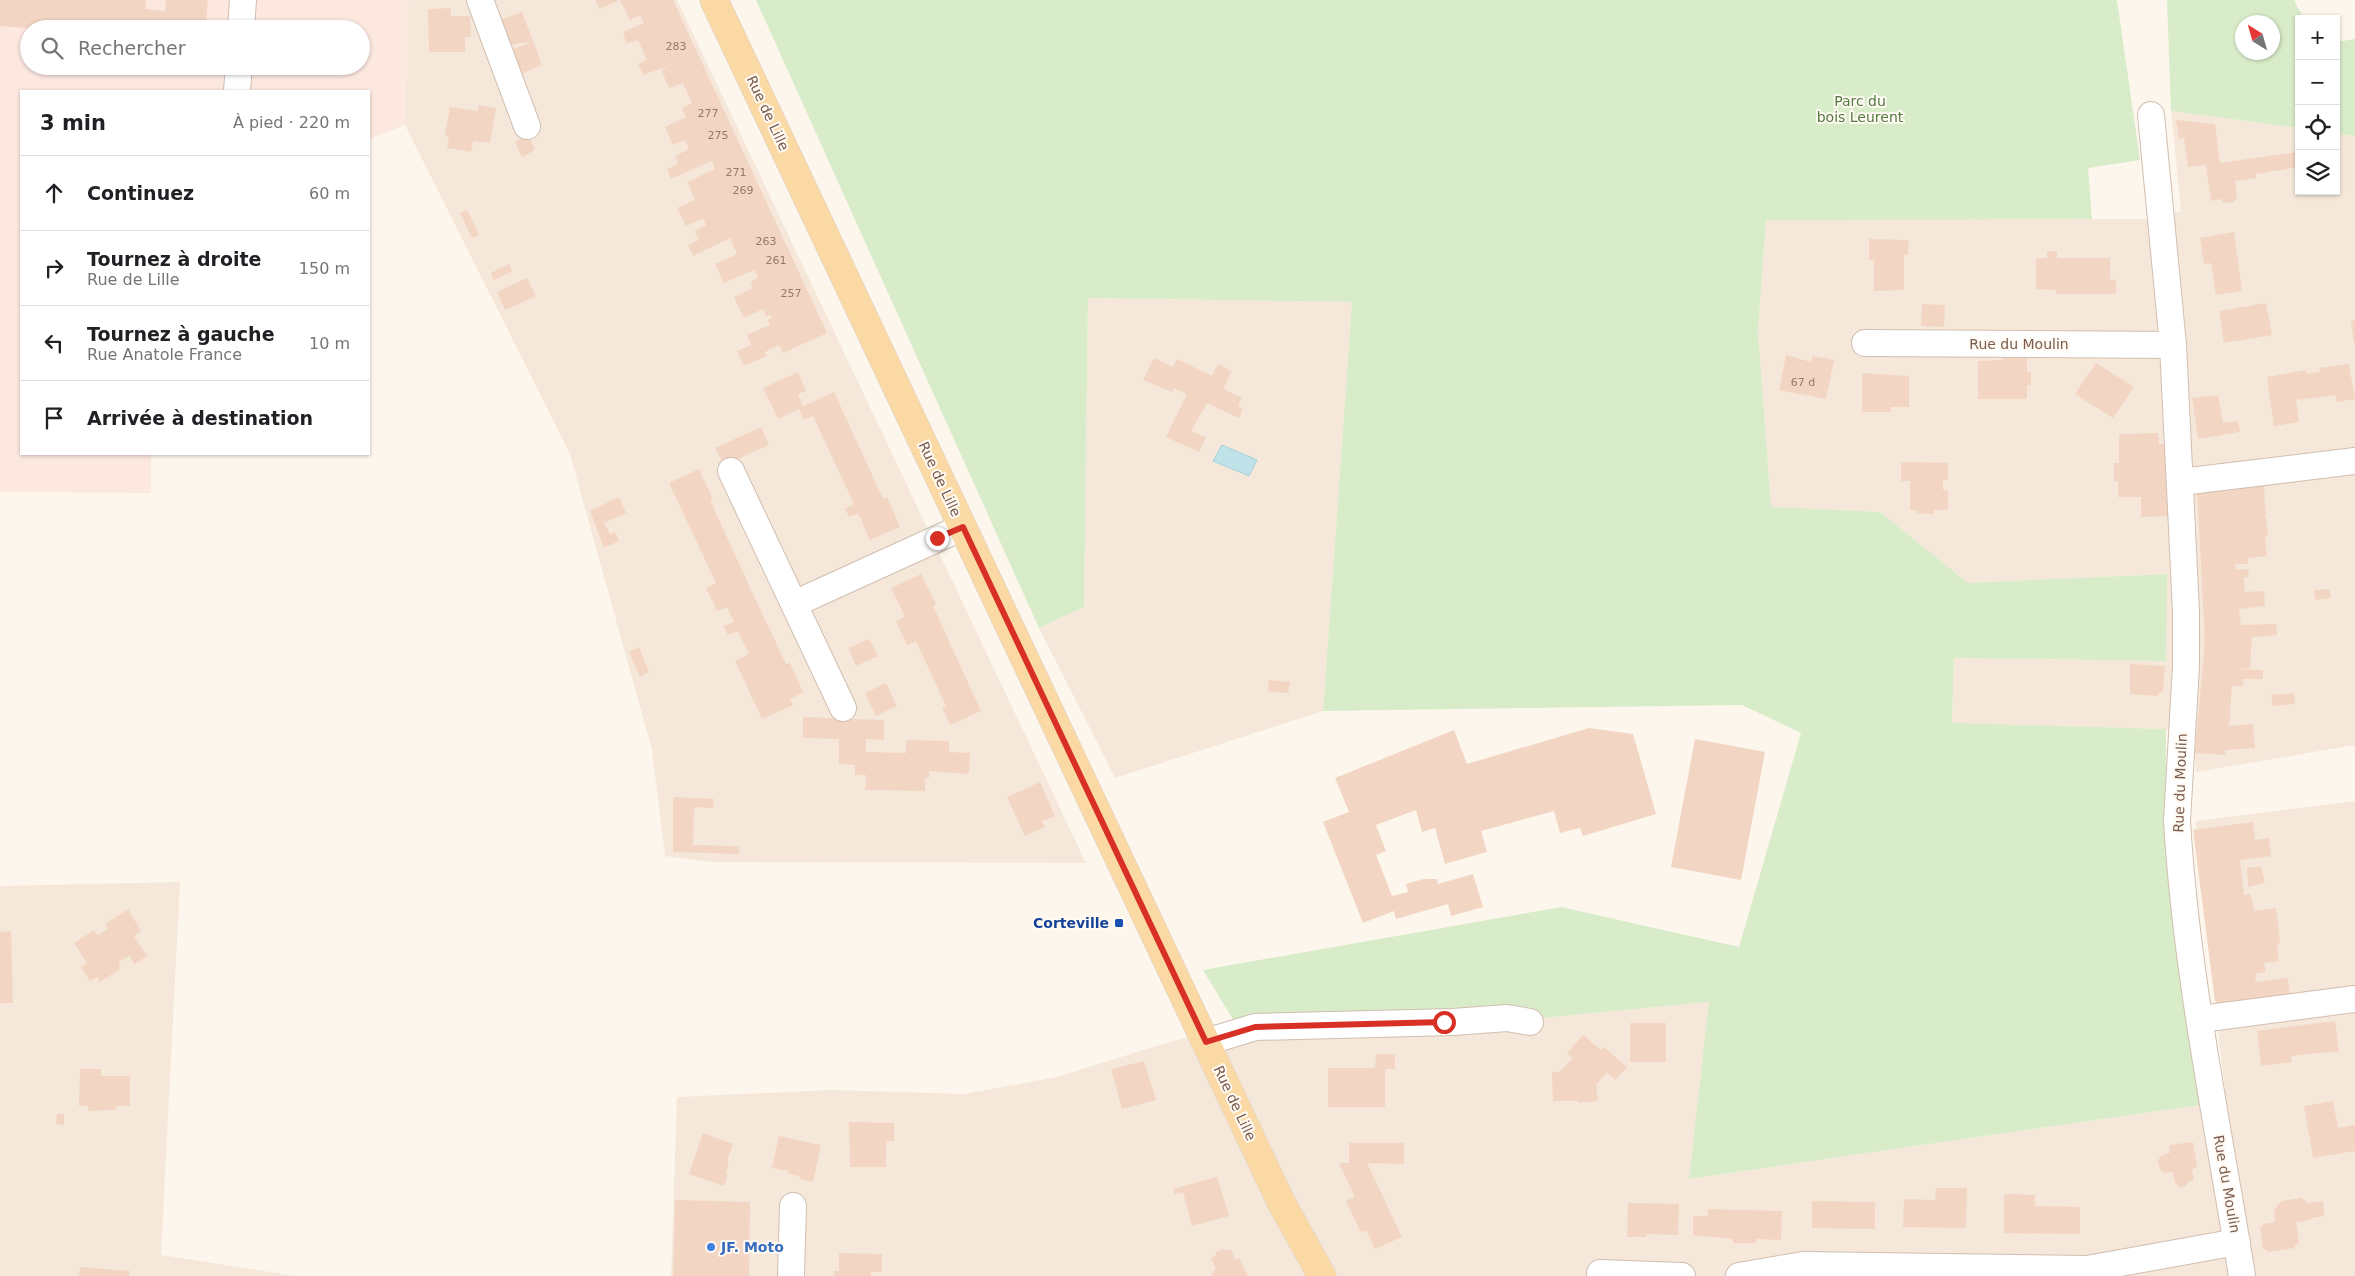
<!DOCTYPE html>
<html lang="fr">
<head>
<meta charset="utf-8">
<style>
  :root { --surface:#fff; --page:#f2f2f2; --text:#202124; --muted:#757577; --line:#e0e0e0 }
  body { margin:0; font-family:"DejaVu Sans",sans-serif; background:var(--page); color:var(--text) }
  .controls { position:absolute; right:15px; top:15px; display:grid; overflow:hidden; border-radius:0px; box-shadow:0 1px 4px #0004 }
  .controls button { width:45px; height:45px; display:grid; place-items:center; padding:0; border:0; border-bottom:1px solid var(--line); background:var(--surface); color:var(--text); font:25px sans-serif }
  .compass { position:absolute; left:2235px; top:15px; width:45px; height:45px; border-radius:50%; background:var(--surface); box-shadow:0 1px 4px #0004; rotate:323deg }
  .stop { position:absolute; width:15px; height:15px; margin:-11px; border:4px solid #d93025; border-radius:50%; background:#fff }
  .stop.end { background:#d93025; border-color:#fff; box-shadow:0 1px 5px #0008 }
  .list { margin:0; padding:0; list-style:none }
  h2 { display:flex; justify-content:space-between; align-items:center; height:65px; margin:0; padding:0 20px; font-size:21px }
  h2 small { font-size:16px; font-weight:400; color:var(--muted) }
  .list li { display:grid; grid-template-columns:32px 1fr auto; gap:15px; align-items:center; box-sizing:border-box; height:75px; padding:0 20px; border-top:1px solid var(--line) }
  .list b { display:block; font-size:19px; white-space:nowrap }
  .list p { margin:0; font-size:16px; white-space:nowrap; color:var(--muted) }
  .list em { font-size:16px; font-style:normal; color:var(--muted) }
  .icon { flex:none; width:28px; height:28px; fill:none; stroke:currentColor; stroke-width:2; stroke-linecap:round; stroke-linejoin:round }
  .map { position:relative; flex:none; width:2355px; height:1276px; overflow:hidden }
  .search { position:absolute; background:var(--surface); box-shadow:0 1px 4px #0004; left:20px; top:20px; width:350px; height:55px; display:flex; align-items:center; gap:12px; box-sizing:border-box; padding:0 18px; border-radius:28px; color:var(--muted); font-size:19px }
  .panel { position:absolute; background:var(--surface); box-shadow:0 1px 4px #0004; left:20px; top:90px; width:350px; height:365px; border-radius:0px }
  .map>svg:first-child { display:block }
  .residential { fill:#f5e8da }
  .commercial { fill:#fde8e0; fill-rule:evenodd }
  .green { fill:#d8ecc9; fill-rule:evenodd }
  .water { fill:#bfe3e8; stroke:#a5d3da }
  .building { fill:#f3d5c3 }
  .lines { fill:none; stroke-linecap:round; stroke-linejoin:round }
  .minor-casing { stroke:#d1beb0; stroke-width:28 }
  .major-casing { stroke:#dad1cd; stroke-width:29 }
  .minor { stroke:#fff; stroke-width:26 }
  .major { stroke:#fbd9a5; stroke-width:28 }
  .route { stroke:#d93025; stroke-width:6 }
  .transit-dot { fill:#1a4fb4; stroke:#fffaf3; stroke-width:2 }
  .shop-dot { fill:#3f7fe0; stroke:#fffaf3; stroke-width:2 }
  .labels { text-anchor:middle; stroke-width:4; stroke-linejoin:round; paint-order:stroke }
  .number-label { font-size:11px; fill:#987a6a }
  .park-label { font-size:14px; fill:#537a41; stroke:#fffaf3 }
  .street-label { font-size:14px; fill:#7a5c4d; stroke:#fffaf3 }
  .transit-label { font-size:14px; font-weight:bold; fill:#164399; stroke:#fffaf3; text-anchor:end }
  .shop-label { font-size:14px; font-weight:bold; fill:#366cbe; stroke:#fffaf3; text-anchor:start }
</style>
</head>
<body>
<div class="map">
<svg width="2355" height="1276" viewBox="0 0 2355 1276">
  <rect width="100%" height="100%" fill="#fdf6ec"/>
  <g class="residential">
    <path d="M410 0H677L1086 863 710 862 665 856 652 750 570 454 405 125 408 2Z"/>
    <path d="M2171 111 2299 128V191H2336V134L2355 136V745L2196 772 2193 727 2166 729 1952 724 1954 658 2165 661 2166 574 1968 583 1880 512 1771 508 1758 331 1766 219H2154L2181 211Z"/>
    <path d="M1088 298 1352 302 1323 711 1115 778 1039 628 1084 607Z"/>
    <path d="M2355 801V1276H671L677 1097 832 1090 964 1094 1057 1077 1169 1042 1237 1026 1447 1027 1709 1002 1690 1179 2226 1101 2195 821Z"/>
    <path d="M180 882 161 1255 296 1276H0V886Z"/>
  </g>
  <path class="commercial" d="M0 0H410L408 2 405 125 369 139V91H21V454H151V493L0 492ZM29 29H361V66H29Z"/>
  <g class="green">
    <path d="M756 0H2117L2140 160 2088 168 2092 219 1766 220 1758 331 1771 507 1880 512 1968 583 2167 574 2166 661 1954 658 1952 723 2166 729V863L2200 1105 1689 1179 1709 1002 1447 1027 1237 1026 1203 970 1561 907 1739 947 1801 733 1742 705 1323 711 1352 302 1088 298 1084 607 1039 628Z"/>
    <path d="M2167 0H2294L2304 19H2299V128L2171 111ZM2242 22H2272V52H2242Z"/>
    <path d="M2355 39V136L2336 134V42Z"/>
  </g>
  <path class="water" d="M1222 445 1257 460 1249 476 1213 461Z"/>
  <g class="building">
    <path d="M0 0H146L145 9 165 11 166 0H208L205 29H36L0 26Z"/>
    <path d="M595 0H619L600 9Z"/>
    <path d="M620 0H673L827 333 783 353 779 345 765 352 767 356 744 366 737 351 751 345 747 335 770 325 768 320 772 318 770 315 766 316 763 309 744 318 734 297 753 288 750 282 758 278 754 270 724 283 715 264 737 254 730 238 693 256 688 245 699 240 695 231 706 225 703 218 686 226 677 208 695 200 687 182 715 169 712 161 671 179 667 169 678 164 675 156 689 149 685 140 673 145 665 127 686 117 682 108 692 103 683 83 669 88 661 70 671 65 643 75 638 64 647 60 638 40 626 43 623 32 644 23 640 15 630 20Z"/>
    <path d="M451 8V16H470L471 37H465V52H429L428 9Z"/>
    <path d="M522 12 533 41 510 45 500 20Z"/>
    <path d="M533 41 542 65 521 74 512 50Z"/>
    <path d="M479 105 496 108 490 143 473 141 471 152 447 148 449 137 445 136 450 107 478 111Z"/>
    <path d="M2176 120 2215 124 2220 163 2297 152 2299 167 2256 174V178L2235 181 2237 198 2233 202 2224 203 2221 199 2211 201 2206 165 2188 167 2184 138 2179 139Z"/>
    <path d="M526 130 535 150 522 157 515 142 521 139 518 133Z"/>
    <path d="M467 210 479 235 472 238 460 213Z"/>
    <path d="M2234 232 2242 291 2216 295 2211 263 2204 264 2200 238Z"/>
    <path d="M1869 239 1909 240 1908 255H1904V290L1874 291V260H1869Z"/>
    <path d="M2047 251H2057V258H2110V279L2116 280V294H2056L2057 290 2036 289V258H2047Z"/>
    <path d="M509 264 512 271 494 280 491 273Z"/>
    <path d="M527 278 536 296 505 310 497 292Z"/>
    <path d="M2266 303 2272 335 2224 343 2219 311Z"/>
    <path d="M1922 304 1945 305 1944 327 1921 326Z"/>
    <path d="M2355 320V343H2354L2351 321Z"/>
    <path d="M2003 354H2027V372H2031V385H2027V399H1978V361L2003 360Z"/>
    <path d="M1786 355 1811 362 1813 356 1834 360 1826 399 1779 390Z"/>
    <path d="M1154 358 1173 367 1177 359 1212 376 1218 364 1232 371 1223 389 1242 398 1238 406 1243 409 1239 418 1207 403 1191 431 1206 437 1199 452 1166 437 1187 394 1174 388 1172 392 1143 380Z"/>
    <path d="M2096 363 2134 387 2113 418 2075 394Z"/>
    <path d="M2349 364 2355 399 2336 402V395L2296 400 2299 422 2274 426 2267 377 2306 370 2307 374 2320 372 2319 368Z"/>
    <path d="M798 372 806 391 798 394 803 406 834 392 883 499 887 497 900 527 870 540 858 513 849 517 845 509 854 504 813 416 804 420 799 409 778 419 763 388Z"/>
    <path d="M1862 373 1909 376V407H1890L1891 412H1862Z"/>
    <path d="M2218 395 2223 423 2238 421 2240 432 2198 439 2192 398Z"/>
    <path d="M761 427 769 445 724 465 715 448Z"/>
    <path d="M2158 433 2159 444H2166L2168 516 2141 517V497H2118V481H2114V463H2119V434Z"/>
    <path d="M1901 462 1948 463V480H1943V490H1948V510H1934V514L1917 513V510H1910V481H1901Z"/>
    <path d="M699 469 713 499 710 500 753 594 786 664 790 663 803 692 790 699 793 705 762 719 735 661 749 654 738 631 728 635 723 626 734 622 727 607 717 611 706 588 716 583 669 483Z"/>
    <path d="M2264 482 2265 509 2267 514H2265L2268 536H2265L2267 556 2248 558V564H2235L2236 570 2248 569 2249 577 2244 578 2245 592 2264 591 2265 606 2239 609 2241 625 2276 624 2277 635 2252 637 2250 668 2235 669 2263 670V679H2243V686H2232L2229 726 2253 724 2255 748 2225 750 2226 755 2195 753 2205 641 2197 491Z"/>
    <path d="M619 497 626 513 604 523 610 534 615 532 619 541 604 548 590 511Z"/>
    <path d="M921 574 936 604 933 606 981 711 950 725 942 708 946 706 916 641 907 645 896 621 905 617 891 588Z"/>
    <path d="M2330 589 2331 598 2315 600 2314 590Z"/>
    <path d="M869 639 878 656 856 666 848 648Z"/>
    <path d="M639 647 649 672 640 677 629 652Z"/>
    <path d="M2130 664 2165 666 2163 691 2157 696 2130 694Z"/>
    <path d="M1269 680 1290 682 1288 693 1268 691Z"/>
    <path d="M886 683 897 706 876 716 865 693Z"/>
    <path d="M2294 693 2295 704 2273 706 2271 695Z"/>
    <path d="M803 717 884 720V740L866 739V752L906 753V740L949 741V752L970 753 969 774 929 771V778H925V791L865 790 866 775H855V765L839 764V739L803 738Z"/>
    <path d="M1589 728 1633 734 1656 814 1583 836 1580 828 1560 833 1554 811 1481 831 1487 852 1445 864 1435 828 1422 832 1416 810 1376 825 1386 851 1376 855 1392 896 1408 892 1406 884 1424 879H1437L1438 884 1473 874 1483 907 1451 916 1448 904 1396 919 1394 911 1363 923 1323 822 1349 812 1335 778 1454 730 1467 764Z"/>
    <path d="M1695 739 1765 752 1741 880 1671 867Z"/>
    <path d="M1040 782 1055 816 1042 821 1045 827 1025 836 1007 797Z"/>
    <path d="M673 797 714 799 713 808 694 807 693 845 739 846V854L673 852Z"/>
    <path d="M2253 822 2255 840 2269 838 2271 856 2240 860 2244 895 2250 894 2255 911 2276 908 2280 943 2277 944 2279 961 2264 963 2266 972 2255 974 2256 982 2288 978 2290 997 2222 1005 2215 1001 2193 830Z"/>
    <path d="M2261 866 2265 883 2248 887 2247 868Z"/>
    <path d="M128 909 141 931 134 936 147 956 135 964 129 956 119 962 120 969 100 982 97 977 90 981 81 967 87 963 74 943 94 930 98 935 108 929 105 924Z"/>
    <path d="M11 931 13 1003H0V932Z"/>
    <path d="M2335 1021 2339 1051 2291 1056 2292 1062 2261 1066 2257 1031Z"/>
    <rect x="1630" y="1023" width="36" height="39"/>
    <path d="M1583 1035 1601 1050 1604 1047 1627 1067 1615 1080 1607 1073 1602 1078 1596 1085 1598 1101 1578 1103V1101H1553L1552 1072H1559L1573 1058 1567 1053Z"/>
    <path d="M1376 1054H1395V1069H1385V1107H1328V1068H1375Z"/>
    <path d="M1144 1061 1156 1100 1122 1109 1111 1069Z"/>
    <path d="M80 1069H101V1076H130V1106H116L115 1110 88 1111V1106H79Z"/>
    <path d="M2333 1101 2338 1128 2355 1125V1151L2313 1158 2304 1106Z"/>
    <path d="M57 1114H64V1125L56 1124Z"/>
    <path d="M849 1122 894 1123V1141H886V1167H850Z"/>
    <path d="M703 1133 733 1144 727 1161 729 1162 726 1173 728 1174 724 1186 689 1174Z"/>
    <path d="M779 1136 821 1145 813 1182 799 1179 800 1176 788 1174 789 1171 772 1168Z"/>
    <path d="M2193 1142 2197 1168 2192 1169 2194 1180 2188 1182 2185 1187H2180L2175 1183 2173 1172 2165 1173 2160 1169 2158 1160 2162 1155 2170 1153 2169 1145Z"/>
    <path d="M1349 1143H1404V1164L1367 1163 1402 1237 1375 1249 1366 1230 1361 1233 1346 1201 1355 1197 1339 1163H1349Z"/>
    <path d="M1217 1177 1229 1216 1192 1226 1183 1192 1175 1194 1173 1189Z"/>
    <path d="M1936 1188H1967L1966 1228 1903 1227 1904 1199 1935 1200Z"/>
    <path d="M2004 1194 2035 1195V1206L2080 1207V1234L2004 1233Z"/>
    <path d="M2301 1198 2308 1203 2323 1201 2324 1216 2311 1218V1220L2296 1222 2299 1241 2294 1248 2268 1252 2263 1248 2260 1228 2263 1224 2275 1222 2274 1210 2282 1201Z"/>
    <path d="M675 1200 750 1202 749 1276H673Z"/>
    <path d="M1812 1201 1875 1202V1229L1812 1228Z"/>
    <path d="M1628 1203 1679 1204 1678 1235 1646 1234V1237H1627Z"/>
    <path d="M1708 1209 1782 1211 1781 1240 1756 1239V1243H1733V1239L1693 1235V1216H1708Z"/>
    <path d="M1224 1249 1227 1251 1231 1249 1235 1259 1239 1258 1248 1276H1211L1216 1268 1211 1258 1215 1256 1217 1251Z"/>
    <path d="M839 1253 882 1254V1272H871V1276H834V1271H839Z"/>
    <path d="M80 1267 130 1271 129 1276H79Z"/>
  </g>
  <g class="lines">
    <g class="minor-casing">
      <g id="minor">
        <path d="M480 0 527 126"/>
        <path d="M241 29 243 0"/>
        <path d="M237 91 239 66"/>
        <path d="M2151 115 2173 345 2186 611V666L2177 821C2186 973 2218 1125 2242 1276"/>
        <path d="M1865 343 2173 345"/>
        <path d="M731 471 843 708"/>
        <path d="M2181 482 2355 461"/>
        <path d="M794 604 963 527"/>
        <path d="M2201 1019 2355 999"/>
        <path d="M1206 1042 1255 1027 1453 1022 1507 1018 1530 1022"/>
        <path d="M1600 1273 1682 1276"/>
        <path d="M791 1276 793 1206"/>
        <path d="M1739 1276 1803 1265 2087 1269 2237 1242"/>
      </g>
    </g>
    <g class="major-casing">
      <path id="major" d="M714 0 1281 1202 1322 1276"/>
    </g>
    <use href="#minor" class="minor"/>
    <use href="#major" class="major"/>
  </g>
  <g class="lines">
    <path class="route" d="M937 538 963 527 1206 1042 1255 1027 1444 1022"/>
  </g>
  <rect class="transit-dot" x="1114" y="918" width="10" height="10" rx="2.5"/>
  <circle class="shop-dot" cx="711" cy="1247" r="5"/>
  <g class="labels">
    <g class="number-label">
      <text x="676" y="50">283</text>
      <text x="708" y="117">277</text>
      <text x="718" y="139">275</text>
      <text x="736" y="176">271</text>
      <text x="743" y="194">269</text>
      <text x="766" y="245">263</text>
      <text x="776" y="264">261</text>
      <text x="791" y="297">257</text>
      <text x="1803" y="386">67 d</text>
    </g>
    <g class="park-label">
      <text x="1860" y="106">Parc du<tspan x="1860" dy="16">bois Leurent</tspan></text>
    </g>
    <g class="street-label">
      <text transform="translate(768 113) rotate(65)" y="5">Rue de Lille</text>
      <text x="2019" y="349">Rue du Moulin</text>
      <text transform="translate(940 479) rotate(65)" y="5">Rue de Lille</text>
      <text transform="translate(2180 783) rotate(-88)" y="5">Rue du Moulin</text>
      <text transform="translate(1235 1103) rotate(65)" y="5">Rue de Lille</text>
      <text transform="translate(2227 1184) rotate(80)" y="5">Rue du Moulin</text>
    </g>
    <g class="transit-label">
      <text x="1109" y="928">Corteville</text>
    </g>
    <g class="shop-label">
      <text x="721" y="1252">JF. Moto</text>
    </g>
  </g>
</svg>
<div class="controls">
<button>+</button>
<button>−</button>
<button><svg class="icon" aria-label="locate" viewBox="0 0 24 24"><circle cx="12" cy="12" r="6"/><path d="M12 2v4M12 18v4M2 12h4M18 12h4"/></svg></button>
<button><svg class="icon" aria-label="layers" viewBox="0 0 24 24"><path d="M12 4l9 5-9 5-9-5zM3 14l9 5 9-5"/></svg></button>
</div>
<svg class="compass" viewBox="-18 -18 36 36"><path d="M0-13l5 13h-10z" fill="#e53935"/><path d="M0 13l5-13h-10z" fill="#757577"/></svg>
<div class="stop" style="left:1444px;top:1022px"></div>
<div class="stop end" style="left:937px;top:538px"></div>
<div class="search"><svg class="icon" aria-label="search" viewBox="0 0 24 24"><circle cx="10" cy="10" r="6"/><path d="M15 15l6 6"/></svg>Rechercher</div>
<section class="panel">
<h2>3 min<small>À pied · 220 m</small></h2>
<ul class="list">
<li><svg class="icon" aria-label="ahead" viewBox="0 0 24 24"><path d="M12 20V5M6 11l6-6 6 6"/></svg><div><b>Continuez</b></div><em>60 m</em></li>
<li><svg class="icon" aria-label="right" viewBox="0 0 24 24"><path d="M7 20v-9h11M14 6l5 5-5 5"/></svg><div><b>Tournez à droite</b><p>Rue de Lille</p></div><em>150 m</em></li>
<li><svg class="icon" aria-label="left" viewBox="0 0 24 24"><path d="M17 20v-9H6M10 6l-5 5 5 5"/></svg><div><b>Tournez à gauche</b><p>Rue Anatole France</p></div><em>10 m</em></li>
<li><svg class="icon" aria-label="arrive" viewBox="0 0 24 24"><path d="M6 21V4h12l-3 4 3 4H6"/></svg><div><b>Arrivée à destination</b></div></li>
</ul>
</section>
</div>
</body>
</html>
